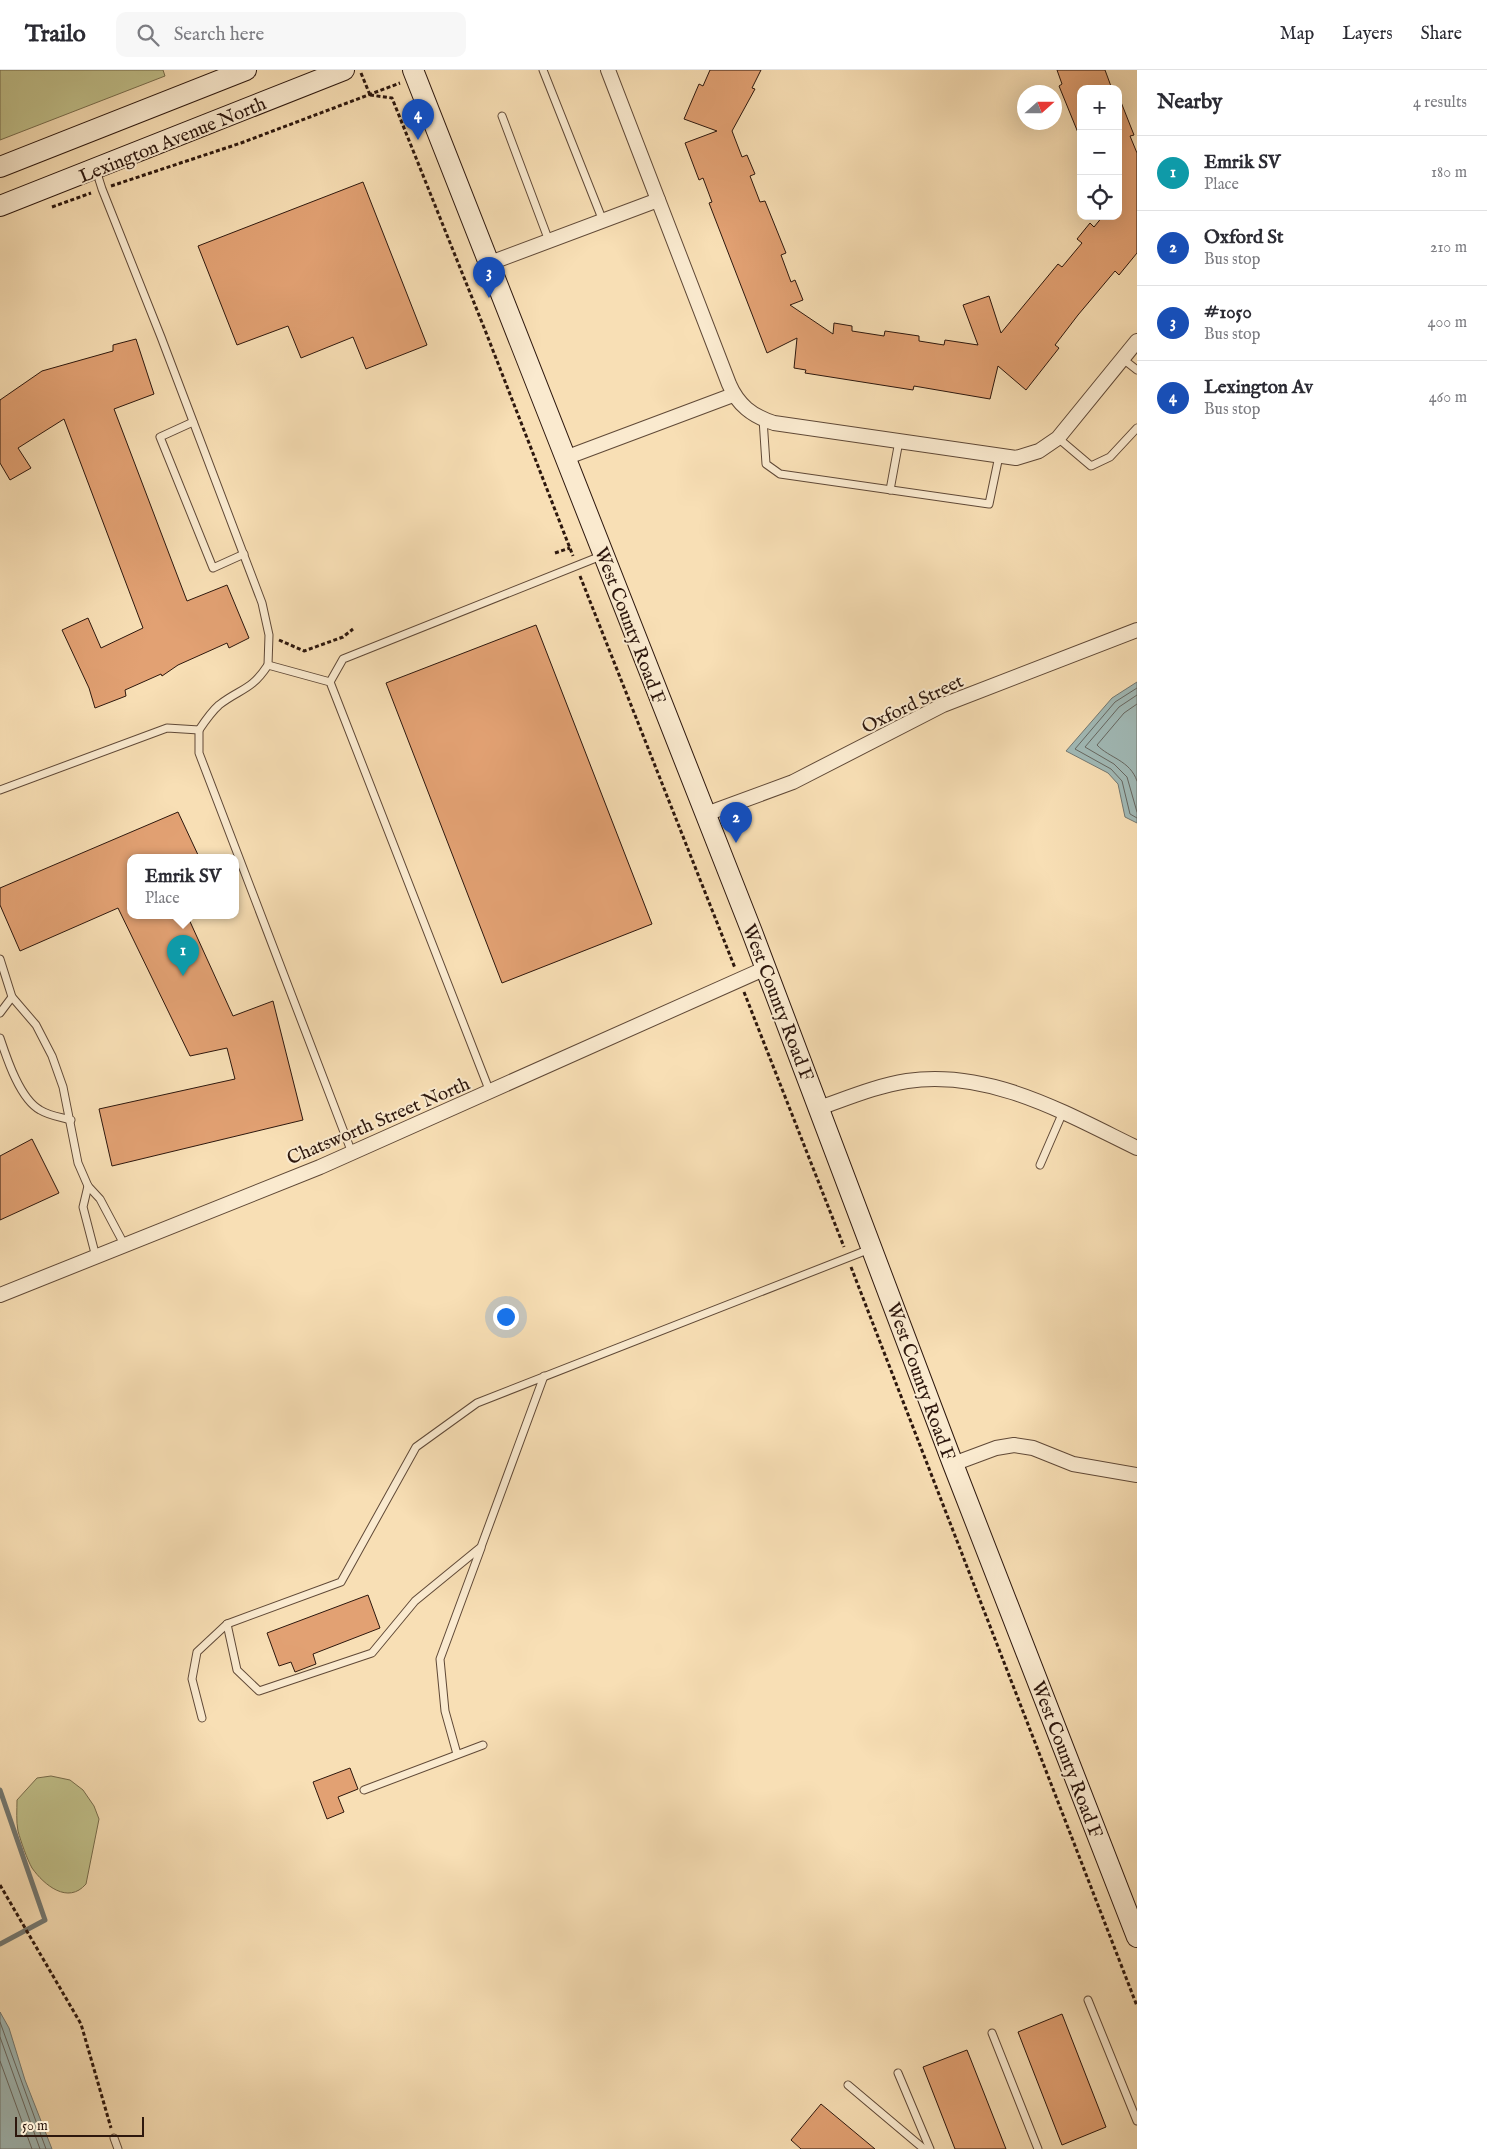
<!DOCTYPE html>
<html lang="en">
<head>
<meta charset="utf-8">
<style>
  :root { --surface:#fff; --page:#f7f7f7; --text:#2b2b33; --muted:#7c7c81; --line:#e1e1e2; --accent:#8f2418 }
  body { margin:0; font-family:"IM FELL English",serif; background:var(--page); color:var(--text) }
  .controls { position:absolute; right:15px; top:15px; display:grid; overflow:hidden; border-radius:10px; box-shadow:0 5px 20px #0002 }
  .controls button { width:45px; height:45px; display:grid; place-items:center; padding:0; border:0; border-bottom:1px solid var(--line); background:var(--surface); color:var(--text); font:25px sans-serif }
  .compass { position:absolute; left:1017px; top:15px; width:45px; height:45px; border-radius:50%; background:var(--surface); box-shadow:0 5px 20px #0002; rotate:69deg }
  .scale { position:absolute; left:15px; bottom:12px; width:129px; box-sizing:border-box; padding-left:5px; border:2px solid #2d170d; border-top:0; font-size:14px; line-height:18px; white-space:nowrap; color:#2d170d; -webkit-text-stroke:4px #faeacf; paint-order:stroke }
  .you { position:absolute; left:505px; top:1246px; width:18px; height:18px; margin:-12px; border:4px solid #fff; border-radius:50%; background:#1a73e8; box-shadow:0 0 0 8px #1a73e833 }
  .badge { display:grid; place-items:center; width:32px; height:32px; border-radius:50%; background:var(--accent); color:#fff; font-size:16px; font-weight:700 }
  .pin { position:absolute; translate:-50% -41px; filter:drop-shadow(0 1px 2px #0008) }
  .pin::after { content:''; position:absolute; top:26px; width:18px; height:15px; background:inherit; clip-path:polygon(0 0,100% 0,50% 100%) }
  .popup { position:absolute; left:127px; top:784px; width:112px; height:65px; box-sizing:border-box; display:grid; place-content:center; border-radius:10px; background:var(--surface); filter:drop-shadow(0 1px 4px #0005); font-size:16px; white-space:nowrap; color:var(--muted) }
  .popup b { font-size:19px; color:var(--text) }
  .popup::after { content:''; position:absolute; left:50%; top:100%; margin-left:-10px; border:10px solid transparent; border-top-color:var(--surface) }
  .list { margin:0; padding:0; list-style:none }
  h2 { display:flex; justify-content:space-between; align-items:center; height:65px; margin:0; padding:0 20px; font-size:21px }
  h2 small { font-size:16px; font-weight:400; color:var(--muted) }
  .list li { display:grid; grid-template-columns:32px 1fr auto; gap:15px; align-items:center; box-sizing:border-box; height:75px; padding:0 20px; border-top:1px solid var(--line) }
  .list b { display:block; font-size:19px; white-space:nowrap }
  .list p { margin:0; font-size:16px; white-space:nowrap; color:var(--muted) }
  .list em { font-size:16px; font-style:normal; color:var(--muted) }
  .icon { flex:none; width:28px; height:28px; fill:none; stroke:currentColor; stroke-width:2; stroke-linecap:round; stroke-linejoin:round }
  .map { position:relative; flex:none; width:1137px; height:2079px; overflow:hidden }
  header { display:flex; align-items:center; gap:30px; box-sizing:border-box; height:70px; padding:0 25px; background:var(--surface); border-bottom:1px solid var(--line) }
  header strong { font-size:24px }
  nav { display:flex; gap:28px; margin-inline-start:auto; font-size:18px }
  .search { width:350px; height:45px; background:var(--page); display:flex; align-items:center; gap:12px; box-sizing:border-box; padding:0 18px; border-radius:10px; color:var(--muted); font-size:19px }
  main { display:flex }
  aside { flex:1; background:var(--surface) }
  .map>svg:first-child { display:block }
  .green { fill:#c1c18b; stroke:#776c4c }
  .water { fill:#a1bab7; stroke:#737973 }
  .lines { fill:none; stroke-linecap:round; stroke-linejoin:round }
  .shore { stroke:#676862; stroke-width:1 }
  .stream { stroke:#737973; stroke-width:5 }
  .building { fill:#e2a173; stroke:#2d170d }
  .lane-casing { stroke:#604937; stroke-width:9 }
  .street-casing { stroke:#604937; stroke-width:16 }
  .secondary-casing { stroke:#2d170d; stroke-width:22 }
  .path { stroke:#2d170d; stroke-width:3; stroke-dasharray:4 2.5; stroke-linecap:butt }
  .lane { stroke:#faeacf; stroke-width:7 }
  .street { stroke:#faeacf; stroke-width:14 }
  .secondary { stroke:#faeacf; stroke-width:20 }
  .labels { text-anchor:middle; stroke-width:4; stroke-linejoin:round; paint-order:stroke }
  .street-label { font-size:19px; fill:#2d170d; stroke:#faeacf }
</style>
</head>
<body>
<header>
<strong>Trailo</strong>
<div class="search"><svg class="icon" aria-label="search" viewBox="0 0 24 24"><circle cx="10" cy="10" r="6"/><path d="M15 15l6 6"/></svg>Search here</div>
<nav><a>Map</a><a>Layers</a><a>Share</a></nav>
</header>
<main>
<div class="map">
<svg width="1137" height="2079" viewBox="0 0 1137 2079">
  <rect width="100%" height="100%" fill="#f8dfb5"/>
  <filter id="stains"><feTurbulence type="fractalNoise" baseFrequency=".004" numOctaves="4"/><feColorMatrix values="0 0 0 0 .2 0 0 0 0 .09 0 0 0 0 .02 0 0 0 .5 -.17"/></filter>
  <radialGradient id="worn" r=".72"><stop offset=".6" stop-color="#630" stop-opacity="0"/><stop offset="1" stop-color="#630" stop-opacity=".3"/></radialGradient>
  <g class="green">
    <path d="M0 0H163L165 6 0 70Z"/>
    <path d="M51 1706 70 1710 83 1720 94 1736 99 1749 86 1814C68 1835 44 1815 32 1798 27 1789 21 1772 18 1761 16 1751 17 1740 17 1730L37 1708Z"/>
  </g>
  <g class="water">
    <path d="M1137 612V753L1125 747 1118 714 1108 703 1066 681 1112 628Z"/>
    <path d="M0 1942 9 1958 25 2010 52 2079H0Z"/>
  </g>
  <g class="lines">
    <g class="shore">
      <path d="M1137 618 1115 632 1075 679 1111 699 1122 711 1130 744 1137 748"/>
      <path d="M1137 625 1119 637 1085 677 1114 694 1127 707 1137 742"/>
      <path d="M1137 634 1124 643 1097 675C1109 688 1130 690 1137 711"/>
      <path d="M0 1952 46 2079"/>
      <path d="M0 1967 40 2079"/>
      <path d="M0 1991 32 2079"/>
    </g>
    <path class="stream" d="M0 1720 45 1850 0 1874"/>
  </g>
  <g class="building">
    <path d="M710 0H761L752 18 755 19 732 61 742 87 747 85 755 104 750 106 760 132 765 131 786 183 781 185 791 212 795 210 803 230 790 235 833 264 834 253 852 256V261L884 266 885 261 919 266V271L944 275 945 270 978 275 963 235 989 226 1001 263 1058 194 1062 197 1082 173 1077 169 1090 153 1094 157 1103 146H1118L1119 27 1134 65 1130 66 1137 83V183L1119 205 1115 201 1078 245 1055 275 1059 278 1026 320 998 296 990 329 914 316 913 320 805 303 806 300 794 298 797 268 767 283 709 133 712 132 703 108 699 110 685 73 717 61 684 49 699 14 703 16Z"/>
    <path d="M1057 0H1105L1112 19H1081V70L1059 16 1062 14Z"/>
    <path d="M363 112 427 275 366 299 353 267 301 288 288 256 237 275 198 176Z"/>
    <path d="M136 269 154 324 114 339 187 531 227 515 249 568 229 578 227 573 178 595 162 606 161 604 125 620 126 626 95 638 89 618 62 560 88 548 101 578 143 558 64 349 18 378 31 398 10 410 0 393V330L42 301 113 281V275Z"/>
    <path d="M536 555 652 854 502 913 386 613Z"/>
    <path d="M178 742 199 787H130V845H187L233 946 273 931 303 1050 112 1096 99 1039 235 1009 227 978 190 986 118 838 20 881 0 835V818Z"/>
    <path d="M32 1069 59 1123 0 1150V1086Z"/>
    <path d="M368 1525 380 1558 313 1584 316 1594 295 1602 291 1592 279 1596 267 1563Z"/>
    <path d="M350 1698 358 1719 338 1727 344 1742 327 1749 313 1712Z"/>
    <path d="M1062 1944 1106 2057 1062 2075 1018 1962Z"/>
    <path d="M967 1980 1006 2079H955L923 1997Z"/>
    <path d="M821 2034 875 2079H801L791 2070Z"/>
  </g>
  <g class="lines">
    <g class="lane-casing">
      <g id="lane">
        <path d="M543 0 603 151"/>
        <path d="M502 46 549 171"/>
        <path d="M96 100 102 119 161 267 262 533 269 565 268 595"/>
        <path d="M1123 289 1137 300"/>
        <path d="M763 349 766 394 780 404 989 434 999 386"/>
        <path d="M193 352 160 367 213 498 244 484"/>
        <path d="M1058 368 1091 396 1110 387 1137 358"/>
        <path d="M890 420 899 371"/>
        <path d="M330 612 343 589 601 486"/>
        <path d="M199 660V683L352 1083"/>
        <path d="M0 720 167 658 199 660C205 651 211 642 219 635 241 618 251 621 268 595L330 612 490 1022"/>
        <path d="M0 889 12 927 36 955 52 986 63 1017 78 1093 88 1116 100 1129 125 1176"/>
        <path d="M0 943 12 927"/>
        <path d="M0 968C7 989 20 1029 40 1040 50 1046 60 1047 71 1050"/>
        <path d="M1040 1095 1063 1042"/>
        <path d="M88 1116 83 1137 96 1187"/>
        <path d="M227 1554 237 1600 259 1621 372 1583 415 1531 481 1477 544 1306"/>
        <path d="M202 1648 192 1609 197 1582 227 1554 341 1512 416 1377 477 1333 870 1179"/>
        <path d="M457 1684 445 1641 440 1589 481 1478"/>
        <path d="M364 1720 483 1675"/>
        <path d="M1088 1930 1137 2051"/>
        <path d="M992 1963 1038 2079"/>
        <path d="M898 2003 930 2079"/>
        <path d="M848 2015 924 2079"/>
        <path d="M114 2068 118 2079"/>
      </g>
    </g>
    <g class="street-casing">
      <g id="street">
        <path d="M608 0 729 314C738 335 752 346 774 353L1016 388 1039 381 1058 368 1137 271"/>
        <path d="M490 193 658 130"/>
        <path d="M565 388 733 325"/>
        <path d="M706 744 793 712 943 635 1137 560"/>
        <path d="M819 1038C848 1028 876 1016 907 1011 990 999 1065 1043 1137 1078"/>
        <path d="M0 1225 320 1097 766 898"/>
        <path d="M953 1394 996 1378 1014 1375 1033 1378 1073 1394 1137 1405"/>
      </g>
    </g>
    <g class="secondary-casing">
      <g id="secondary">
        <path d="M413 0 752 862 953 1394 1137 1867"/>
        <path d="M0 97 246 0"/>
        <path d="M0 136 344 0"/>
      </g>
    </g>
    <g class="path">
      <path d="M361 3 370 25"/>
      <path d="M370 25 392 28 485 260 573 486"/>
      <path d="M111 116 241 73 400 13"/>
      <path d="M52 137 91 123"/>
      <path d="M555 483 570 478"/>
      <path d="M580 506 735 898"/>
      <path d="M279 570 304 581 343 567 353 559"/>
      <path d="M744 922 844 1177"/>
      <path d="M851 1197 1137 1936"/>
      <path d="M0 1815 81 1954 111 2058"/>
    </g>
    <use href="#lane" class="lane"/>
    <use href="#street" class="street"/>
    <use href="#secondary" class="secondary"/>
  </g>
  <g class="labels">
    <g class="street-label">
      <text transform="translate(172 69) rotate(-22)" y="7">Lexington Avenue North</text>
      <text transform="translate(631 555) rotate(69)" y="7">West County Road F</text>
      <text transform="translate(912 633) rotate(-26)" y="7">Oxford Street</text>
      <text transform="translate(779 932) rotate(69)" y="7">West County Road F</text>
      <text transform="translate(378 1050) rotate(-23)" y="7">Chatsworth Street North</text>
      <text transform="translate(922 1311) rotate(70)" y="7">West County Road F</text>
      <text transform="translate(1068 1689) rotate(69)" y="7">West County Road F</text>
    </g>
  </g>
  <rect width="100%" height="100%" filter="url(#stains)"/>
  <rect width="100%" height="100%" fill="url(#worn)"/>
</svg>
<div class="controls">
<button>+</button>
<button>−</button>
<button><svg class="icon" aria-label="locate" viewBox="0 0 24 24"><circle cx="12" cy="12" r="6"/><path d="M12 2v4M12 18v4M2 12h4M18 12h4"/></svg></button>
</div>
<svg class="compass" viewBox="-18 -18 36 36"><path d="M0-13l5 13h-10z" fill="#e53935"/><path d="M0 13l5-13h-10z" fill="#7c7c81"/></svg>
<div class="scale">50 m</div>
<div class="you"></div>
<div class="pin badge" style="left:183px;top:906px;background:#0f9aa8">1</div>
<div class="popup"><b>Emrik SV</b>Place</div>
<div class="pin badge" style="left:736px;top:773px;background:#1a4fb4">2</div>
<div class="pin badge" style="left:489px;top:228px;background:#1a4fb4">3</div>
<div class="pin badge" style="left:418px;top:70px;background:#1a4fb4">4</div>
</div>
<aside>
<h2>Nearby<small>4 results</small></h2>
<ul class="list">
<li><span class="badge" style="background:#0f9aa8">1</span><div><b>Emrik SV</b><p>Place</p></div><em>180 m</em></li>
<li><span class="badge" style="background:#1a4fb4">2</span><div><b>Oxford St</b><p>Bus stop</p></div><em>210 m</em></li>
<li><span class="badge" style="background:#1a4fb4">3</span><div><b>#1050</b><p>Bus stop</p></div><em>400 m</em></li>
<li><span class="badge" style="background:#1a4fb4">4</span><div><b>Lexington Av</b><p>Bus stop</p></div><em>460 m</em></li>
</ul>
</aside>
</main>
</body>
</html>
